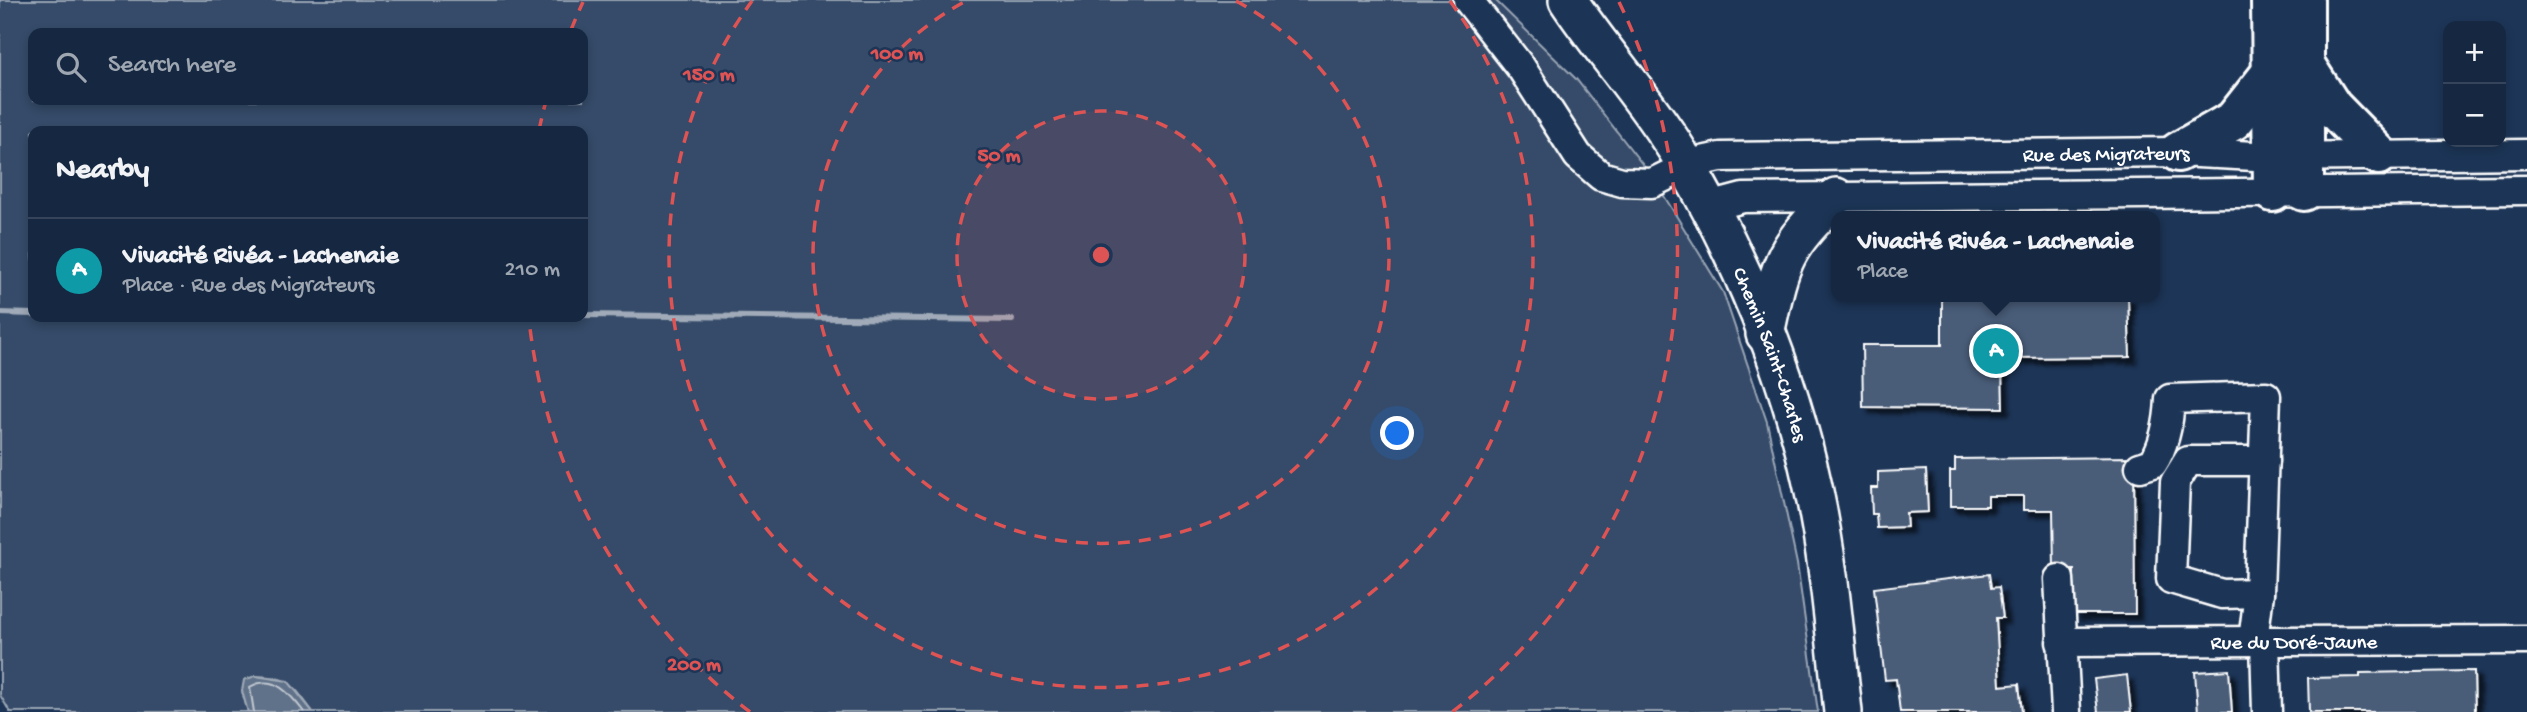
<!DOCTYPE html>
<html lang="en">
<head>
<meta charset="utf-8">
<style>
  :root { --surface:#162841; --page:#1f3048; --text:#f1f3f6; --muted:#9ea6b1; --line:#35445a; --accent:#ffd166 }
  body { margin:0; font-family:"Gochi Hand",sans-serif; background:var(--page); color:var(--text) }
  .controls { position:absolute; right:21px; top:21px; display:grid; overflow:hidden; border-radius:14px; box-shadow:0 4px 10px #0003 }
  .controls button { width:63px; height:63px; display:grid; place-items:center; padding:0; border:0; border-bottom:2px solid var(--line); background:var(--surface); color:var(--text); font:35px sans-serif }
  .you { position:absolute; left:1398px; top:434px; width:24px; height:24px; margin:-18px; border:5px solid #fff; border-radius:50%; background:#1a73e8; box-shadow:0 0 0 10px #1a73e833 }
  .badge { display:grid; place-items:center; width:46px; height:46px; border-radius:50%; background:var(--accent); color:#fff; font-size:23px; font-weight:700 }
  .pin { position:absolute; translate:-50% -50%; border:4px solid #fff; box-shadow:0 2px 7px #0006 }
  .popup { position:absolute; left:1831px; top:211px; width:329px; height:91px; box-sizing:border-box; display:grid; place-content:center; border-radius:14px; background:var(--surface); filter:drop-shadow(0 2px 5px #0005); font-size:23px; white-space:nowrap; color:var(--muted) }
  .popup b { font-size:26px; color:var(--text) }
  .popup::after { content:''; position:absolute; left:50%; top:100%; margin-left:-14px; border:14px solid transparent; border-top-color:var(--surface) }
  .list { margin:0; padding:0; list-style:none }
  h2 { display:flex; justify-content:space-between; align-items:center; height:91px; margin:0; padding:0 28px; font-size:30px }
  h2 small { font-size:23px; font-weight:400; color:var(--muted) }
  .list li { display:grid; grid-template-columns:46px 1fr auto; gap:21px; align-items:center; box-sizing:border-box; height:105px; padding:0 28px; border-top:2px solid var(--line) }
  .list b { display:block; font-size:26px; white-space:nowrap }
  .list p { margin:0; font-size:23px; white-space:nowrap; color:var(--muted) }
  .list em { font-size:23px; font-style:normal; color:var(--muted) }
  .icon { flex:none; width:38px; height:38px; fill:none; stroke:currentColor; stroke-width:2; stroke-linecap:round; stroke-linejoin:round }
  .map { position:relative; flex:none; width:2527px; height:712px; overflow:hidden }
  .search { position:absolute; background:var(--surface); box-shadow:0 4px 10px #0003; left:28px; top:28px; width:560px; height:77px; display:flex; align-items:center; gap:18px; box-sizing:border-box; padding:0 24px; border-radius:14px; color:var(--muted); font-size:26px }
  .panel { position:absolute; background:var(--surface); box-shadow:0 4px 10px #0003; left:28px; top:126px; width:560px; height:196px; border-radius:14px }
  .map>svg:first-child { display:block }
  .green { fill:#364b69; stroke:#9aa5b4; stroke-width:2; fill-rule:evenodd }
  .water { fill:#617289; stroke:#a0aab8; stroke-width:2 }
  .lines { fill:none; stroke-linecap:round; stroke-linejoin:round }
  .shore { stroke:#c0c7d0; stroke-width:2 }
  .stream { stroke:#a0aab8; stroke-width:6 }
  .building { fill:#4a5d79; stroke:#fff; stroke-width:2; filter:url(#shadow) }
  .minor-casing { stroke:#fff; stroke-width:33 }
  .major-casing { stroke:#fff; stroke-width:42 }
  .highway-casing { stroke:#fff; stroke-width:44 }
  .minor { stroke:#1d3557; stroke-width:28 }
  .major { stroke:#1d3557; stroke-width:37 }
  .highway { stroke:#1d3557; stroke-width:38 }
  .ring { fill:none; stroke:#de5353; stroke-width:3.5; stroke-dasharray:12 9 }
  .labels { text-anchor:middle; stroke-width:5; stroke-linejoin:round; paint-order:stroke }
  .street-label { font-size:21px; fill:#fff; stroke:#1d3557 }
  .centre { fill:#de5353; stroke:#1d3557; stroke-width:3.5 }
  .ring-label { font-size:21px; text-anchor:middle; font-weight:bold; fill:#de5353; stroke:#1d3557; stroke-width:5; stroke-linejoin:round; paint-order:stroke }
</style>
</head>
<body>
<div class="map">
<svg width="2527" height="712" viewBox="0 0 2527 712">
  <defs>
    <filter id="shadow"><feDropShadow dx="6" dy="6" stdDeviation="2" flood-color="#0009"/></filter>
  </defs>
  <rect width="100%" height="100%" fill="#1d3557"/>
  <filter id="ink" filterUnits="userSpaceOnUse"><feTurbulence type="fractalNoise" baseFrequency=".0143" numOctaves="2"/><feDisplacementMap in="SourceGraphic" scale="14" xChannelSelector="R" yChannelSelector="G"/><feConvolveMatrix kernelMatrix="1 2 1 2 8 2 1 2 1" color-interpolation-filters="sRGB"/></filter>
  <g filter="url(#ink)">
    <path class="green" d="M0 0H1495L1576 79 1653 178 1723 292 1767 422 1797 564 1818 712H313C293 686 291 676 255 676L242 691 248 712H10L0 695ZM33 33H583V100H33ZM33 131H583V317H33Z"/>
    <path class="water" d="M255 676 288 681 313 712H248L242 691 244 680Z"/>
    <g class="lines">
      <path class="shore" d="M254 712 250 687C274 673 291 695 304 712"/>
      <g class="stream">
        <path d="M0 313 33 314"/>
        <path d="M583 315 1012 320"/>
      </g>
    </g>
    <g class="building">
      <path d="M1942 297H2128L2130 357 2007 358 2002 368 2003 408 1863 407 1862 345H1942Z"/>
      <path d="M2134 457 2135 614H2074V569H2054L2053 510H2023V496H1988V506H1950V471H1955V459Z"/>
      <path d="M1926 470 1928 512 1906 513 1907 527 1877 528 1876 514H1872L1871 488H1878V472Z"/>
      <path d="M1989 574 1991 588 1999 587 2003 618H1996L2000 686 2019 684 2022 712H1900L1896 679 1885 680 1874 588Z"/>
      <path d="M2229 670 2232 712H2198L2195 672Z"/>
      <path d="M2474 671 2475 712H2309L2308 678 2360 677V673Z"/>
      <path d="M2127 675 2131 712H2098L2094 679Z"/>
    </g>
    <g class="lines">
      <g class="minor-casing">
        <g id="minor">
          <path id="s1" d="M1468 0 1522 69 1578 156 1601 176 1622 182 1652 183 1693 163 1720 157 2178 152 2273 157 2527 154"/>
          <path d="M1709 207 1743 198 2527 190"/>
          <path d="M2140 467 2153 463C2165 444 2169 421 2170 399L2266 396 2259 593 2253 641"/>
          <path d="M2059 579 2066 712"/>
          <path d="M2259 593 2222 594 2171 579 2175 482 2188 461H2264"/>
          <path d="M2265 641 2267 712"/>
          <path id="s2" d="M2061 642 2527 640"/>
        </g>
      </g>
      <g class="major-casing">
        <g id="major">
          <path id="s3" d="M1568 0C1602 51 1644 97 1677 150 1739 252 1788 370 1813 487 1829 560 1835 637 1843 712"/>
          <path d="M1765 334C1781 260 1781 251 1836 197"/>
        </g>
      </g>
      <g class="highway-casing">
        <g id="highway">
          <path d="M2271 0 2273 192"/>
          <path d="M2305 65 2332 107 2379 155"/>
          <path d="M2178 152 2234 120 2272 72"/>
          <path d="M2304 191V0"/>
        </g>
      </g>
      <use href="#minor" class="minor"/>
      <use href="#major" class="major"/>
      <use href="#highway" class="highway"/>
    </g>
  </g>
  <circle cx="1101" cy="255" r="144" fill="#de5353" fill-opacity=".12"/>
  <g class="ring">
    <circle cx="1101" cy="255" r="144"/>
    <path d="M1236 1A288 288 0 1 1 966 1"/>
    <path d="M1450 1A432 432 0 1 1 752 1"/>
    <path d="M750 712A576 576 0 0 1 529 320M539 130A576 576 0 0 1 546 101M571 30A576 576 0 0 1 583 2M1619 2A576 576 0 0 1 1452 712"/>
  </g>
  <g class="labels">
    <g class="street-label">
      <text dy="7" stroke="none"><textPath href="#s1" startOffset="733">Rue des Migrateurs</textPath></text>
      <text dy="7" stroke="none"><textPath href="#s3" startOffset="411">Chemin Saint-Charles</textPath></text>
      <text dy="7" stroke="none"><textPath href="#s2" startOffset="233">Rue du Doré-Jaune</textPath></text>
    </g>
  </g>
  <circle cx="1101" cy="255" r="10" class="centre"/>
  <g class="ring-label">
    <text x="897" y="59">100 m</text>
    <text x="709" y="80">150 m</text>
    <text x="999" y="161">50 m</text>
    <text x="694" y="670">200 m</text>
  </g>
</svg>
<div class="controls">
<button>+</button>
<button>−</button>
</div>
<div class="you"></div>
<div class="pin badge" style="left:1996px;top:351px;background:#0f9aa8">A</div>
<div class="popup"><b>Vivacité Rivéa - Lachenaie</b>Place</div>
<div class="search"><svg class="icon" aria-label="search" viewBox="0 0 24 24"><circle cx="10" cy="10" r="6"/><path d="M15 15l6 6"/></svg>Search here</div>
<section class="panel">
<h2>Nearby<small></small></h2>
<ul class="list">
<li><span class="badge" style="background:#0f9aa8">A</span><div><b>Vivacité Rivéa - Lachenaie</b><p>Place · Rue des Migrateurs</p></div><em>210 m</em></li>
</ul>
</section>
</div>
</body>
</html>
